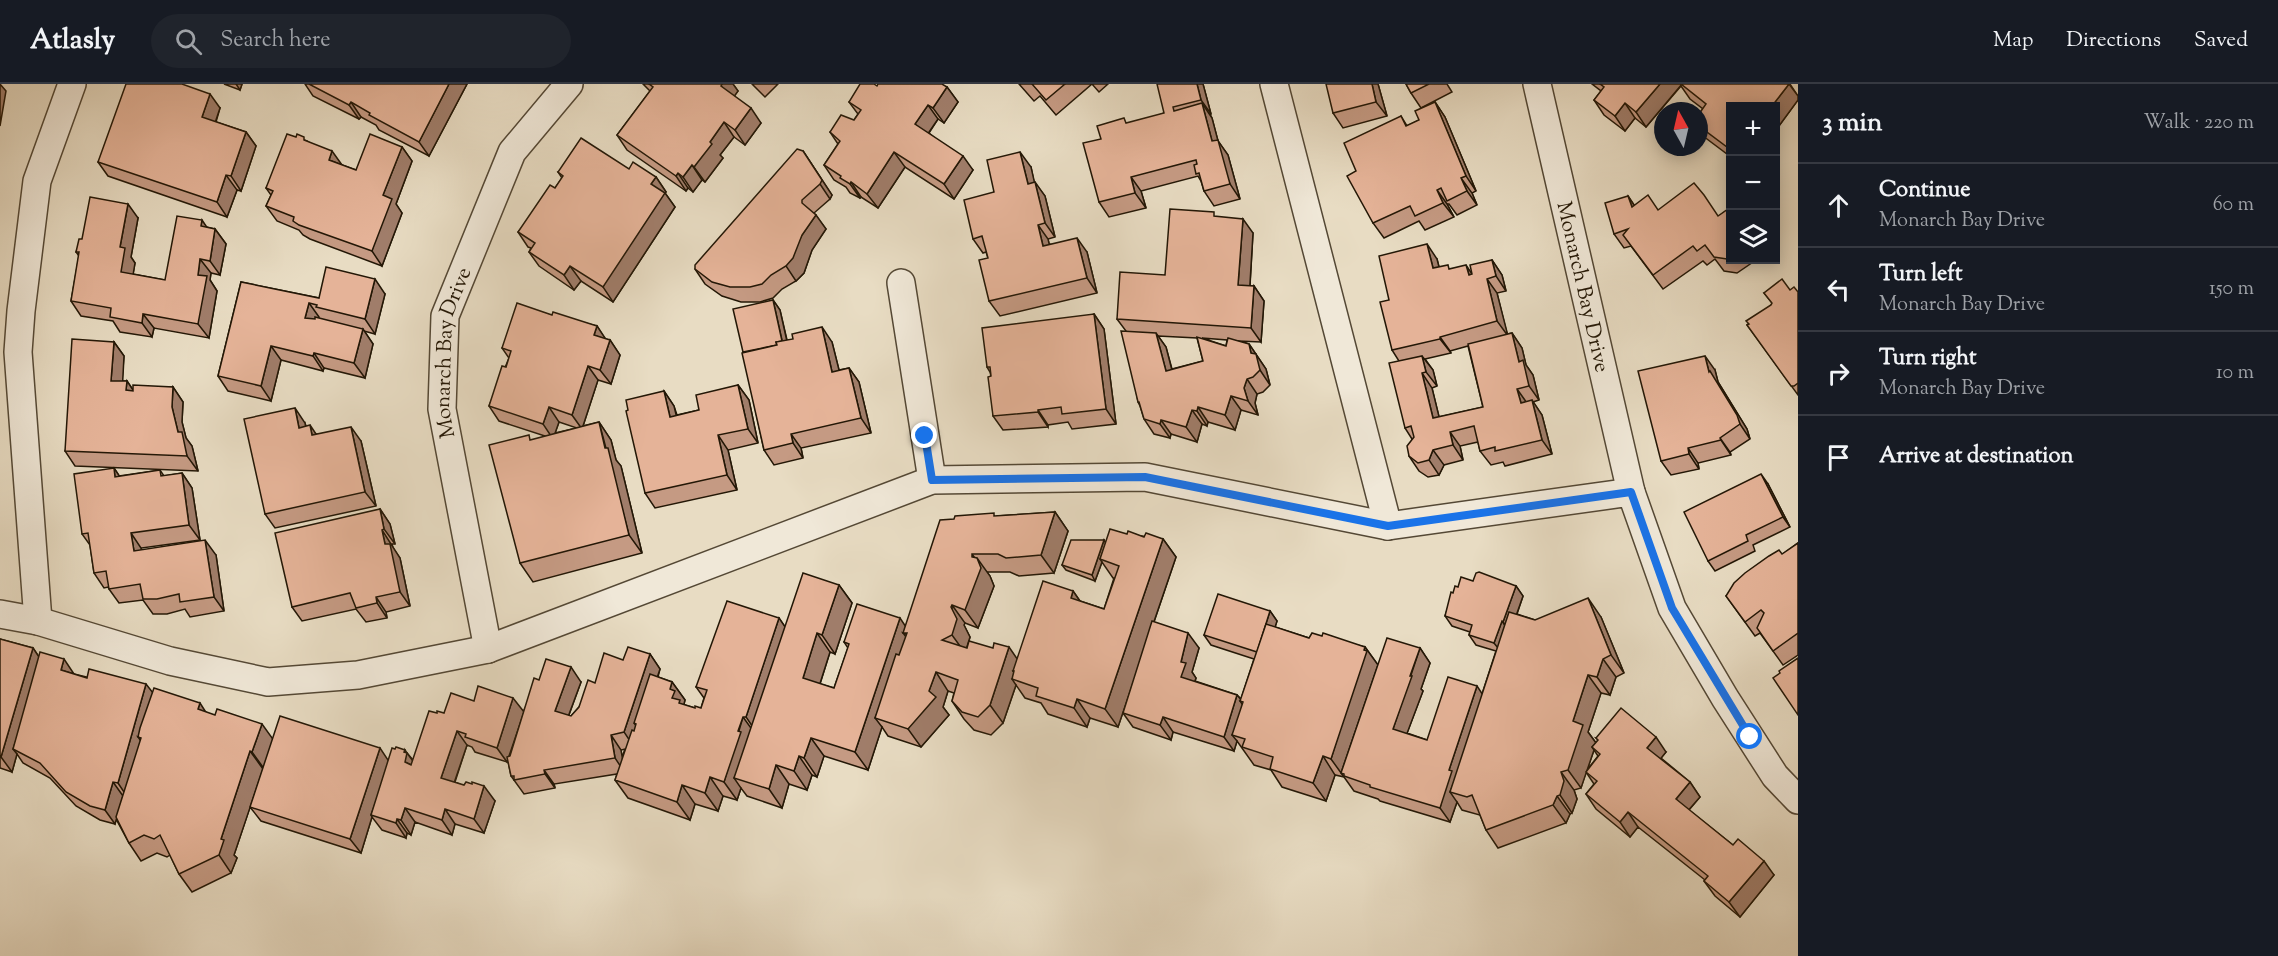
<!DOCTYPE html>
<html lang="en">
<head>
<meta charset="utf-8">
<style>
  :root { --surface:#171b24; --page:#20242c; --text:#f1f3f6; --muted:#9ea1a6; --line:#363941 }
  body { margin:0; font-family:"Sorts Mill Goudy",serif; background:var(--page); color:var(--text) }
  .controls { position:absolute; right:18px; top:18px; display:grid; overflow:hidden; border-radius:0px; box-shadow:0 3px 15px #0003 }
  .controls button { width:54px; height:54px; display:grid; place-items:center; padding:0; border:0; border-bottom:2px solid var(--line); background:var(--surface); color:var(--text); font:30px sans-serif }
  .compass { position:absolute; left:1654px; top:18px; width:54px; height:54px; border-radius:50%; background:var(--surface); box-shadow:0 3px 15px #0003; rotate:352deg }
  .stop { position:absolute; width:18px; height:18px; margin:-14px; border:4px solid #1a73e8; border-radius:50%; background:#fff }
  .stop.end { background:#1a73e8; border-color:#fff; box-shadow:0 2px 6px #0008 }
  .list { margin:0; padding:0; list-style:none }
  h2 { display:flex; justify-content:space-between; align-items:center; height:78px; margin:0; padding:0 24px; font-size:26px }
  h2 small { font-size:20px; font-weight:400; color:var(--muted) }
  .list li { display:grid; grid-template-columns:39px 1fr auto; gap:18px; align-items:center; box-sizing:border-box; height:84px; padding:0 24px; border-top:2px solid var(--line) }
  .list b { display:block; font-size:22px; white-space:nowrap }
  .list p { margin:0; font-size:20px; white-space:nowrap; color:var(--muted) }
  .list em { font-size:20px; font-style:normal; color:var(--muted) }
  .icon { flex:none; width:33px; height:33px; fill:none; stroke:currentColor; stroke-width:2; stroke-linecap:round; stroke-linejoin:round }
  .map { position:relative; flex:none; width:1798px; height:872px; overflow:hidden }
  header { display:flex; align-items:center; gap:36px; box-sizing:border-box; height:84px; padding:0 30px; background:var(--surface); border-bottom:2px solid var(--line) }
  header strong { font-size:28px }
  nav { display:flex; gap:33px; margin-inline-start:auto; font-size:21px }
  .search { width:420px; height:54px; background:var(--page); display:flex; align-items:center; gap:15px; box-sizing:border-box; padding:0 21px; border-radius:33px; color:var(--muted); font-size:22px }
  main { display:flex }
  aside { flex:1; background:var(--surface) }
  .map>svg:first-child { display:block }
  .lines { fill:none; stroke-linecap:round; stroke-linejoin:round }
  .street-casing { stroke:#544835; stroke-width:30 }
  .street { stroke:#f0e8d8; stroke-width:27 }
  .wall { fill:#c59a83; stroke:#231706; stroke-width:1.5; fill-rule:evenodd }
  .shaded-wall { fill:#a07d6a; stroke:#231706; stroke-width:1.5 }
  .building { fill:#e5b398; stroke:#231706; stroke-width:1.5 }
  .route { stroke:#1a73e8; stroke-width:8 }
  .labels { text-anchor:middle; stroke-width:5; stroke-linejoin:round; paint-order:stroke }
  .street-label { font-size:21px; fill:#231706; stroke:#f0e8d8 }
</style>
</head>
<body>
<header>
<strong>Atlasly</strong>
<div class="search"><svg class="icon" aria-label="search" viewBox="0 0 24 24"><circle cx="10" cy="10" r="6"/><path d="M15 15l6 6"/></svg>Search here</div>
<nav><a>Map</a><a>Directions</a><a>Saved</a></nav>
</header>
<main>
<div class="map">
<svg width="1798" height="872" viewBox="0 0 1798 872">
  <rect width="100%" height="100%" fill="#e8dcc3"/>
  <filter id="stains"><feTurbulence type="fractalNoise" baseFrequency=".00333" numOctaves="4"/><feColorMatrix values="0 0 0 0 .2 0 0 0 0 .09 0 0 0 0 .02 0 0 0 .5 -.17"/></filter>
  <radialGradient id="worn" r=".72"><stop offset=".6" stop-color="#630" stop-opacity="0"/><stop offset="1" stop-color="#630" stop-opacity=".3"/></radialGradient>
  <g class="lines">
    <g class="street-casing">
      <g id="street">
        <path d="M1274 0 1388 442"/>
        <path id="s1" d="M1537 0 1631 408"/>
        <path d="M901 199 932 396"/>
        <path d="M0 530 38 537 170 577 268 598 358 591 488 565 932 396 1145 393 1388 442 1631 408 1672 524 1725 614 1775 692 1798 716"/>
        <path d="M38 537 18 268 21 227 37 97 72 0"/>
        <path id="s2" d="M488 565 442 325 445 232 512 68 569 0"/>
      </g>
    </g>
    <use href="#street" class="street"/>
  </g>
  <g class="wall">
    <path d="M224 0H242L240 6Z"/>
    <path d="M305 0H467L429 72 379 46 376 41 361 33 359 35 313 12Z"/>
    <path d="M643 0H733L738 7 734 12 761 39 745 61 734 53 720 71 723 74 705 98 702 96 693 108 688 104 686 107 627 66 617 51 650 7Z"/>
    <path d="M752 0H778L765 13Z"/>
    <path d="M1019 0H1092L1056 31 1040 12 1034 17Z"/>
    <path d="M1092 0H1108L1099 8Z"/>
    <path d="M1203 0 1211 30H1210L1212 34 1218 57 1228 71 1240 115 1214 122 1204 107 1201 97 1198 92 1141 107 1146 124 1109 133 1099 118 1101 55 1164 29Z"/>
    <path d="M1378 0 1387 32 1343 44 1333 29Z"/>
    <path d="M1406 0H1447L1452 8 1421 24 1411 9Z"/>
    <path d="M1592 0H1790L1798 12V16L1776 46V22H1731V73L1703 52 1699 46V30L1703 25 1690 15 1681 2 1646 43 1635 34 1625 47 1604 31 1594 16 1601 7Z"/>
    <path d="M877 2 947 3 958 18 944 39 938 35 929 49 973 86 954 115 905 83 878 124 861 113 860 114 850 109 846 103 834 96 824 81 838 60 830 48 854 36 858 30 849 18Z"/>
    <path d="M1435 18 1445 33 1476 107 1472 109 1477 121 1457 131 1449 120H1447L1454 133 1425 146 1419 137 1384 154 1373 139 1356 87 1401 32 1407 42 1419 36Z"/>
    <path d="M220 24 216 38 246 48 256 62 241 107 237 106 227 133 108 92 98 78Z"/>
    <path d="M296 53 307 57 342 81 356 86 402 63 412 77 396 120 402 129 382 182 310 155 303 151 299 146 277 137 266 122 271 111 266 104Z"/>
    <path d="M803 67 832 111 830 115 814 129 826 145 812 166 804 189 796 197 782 205 773 214 760 218H741L722 212 705 200 695 185Z"/>
    <path d="M1031 83 1034 98 1045 112 1055 153 1048 155 1049 160 1087 168 1097 209 1000 232 989 217 988 174 986 168 983 169 973 155 994 108Z"/>
    <path d="M629 85 656 93 666 108 665 109 675 123 613 218 581 197 574 206 539 182 529 168 531 164 528 163 518 148 555 104 562 94 558 88Z"/>
    <path d="M1628 112 1634 121 1658 126 1719 132 1731 123V176H1756L1737 189 1724 187 1715 175 1707 181 1703 177 1663 205 1631 162 1624 164 1614 150Z"/>
    <path d="M1217 133 1253 149 1250 202H1254L1264 217 1261 258 1238 257 1249 260 1266 285 1270 301 1263 308 1257 310 1255 319 1258 331 1241 326 1235 346 1208 338 1207 342 1202 340 1197 358 1171 350 1170 354 1154 350 1144 335 1140 322 1138 318 1126 247 1117 235 1165 191ZM1158 252 1197 254 1203 277 1172 285 1166 263ZM1202 254 1227 256 1226 262Z"/>
    <path d="M138 134 131 173 135 179 133 190 165 196 207 143 215 145 226 160 220 191 211 189 210 196 217 207 209 254 154 244 152 253 120 248 113 237 81 232 71 217 79 172 76 168 82 155Z"/>
    <path d="M1437 175 1439 183 1472 190 1492 176 1502 191 1506 207 1497 209 1507 250 1512 249 1522 264 1526 281 1533 291 1539 316 1533 318 1542 331 1552 370 1505 382 1503 378 1491 381 1480 367 1478 358 1460 362 1463 376 1444 381 1439 391 1428 393 1419 387 1409 372 1412 355 1405 344 1399 277 1392 266 1389 216ZM1468 262 1483 323 1439 333 1432 304 1437 302 1433 286 1425 275 1451 269 1450 267Z"/>
    <path d="M241 198 319 214 385 210 375 250 364 247 373 260 365 294 324 284 323 287 281 276 271 317 228 307 218 292Z"/>
    <path d="M1790 206 1798 208V311L1747 241 1771 221 1772 219 1764 209Z"/>
    <path d="M773 216 780 226 787 256 832 258 839 286 849 284 859 298 871 349 801 364 803 374 774 381 764 366 743 268Z"/>
    <path d="M1094 230 1104 245 1116 340 1072 345 1068 338 1048 341V343L1003 346 993 332 991 292 990 288 987 283Z"/>
    <path d="M552 231 597 242 605 255 610 256 620 271 611 300 598 296 583 342 599 338 611 356 616 376 621 382 642 469 533 498 520 479 545 352 499 337 489 322 509 274 502 264ZM559 338 577 344 555 349Z"/>
    <path d="M114 258 124 272 122 297H127L133 306 173 303 183 318 182 338 186 354 192 362 198 387 75 382 65 367Z"/>
    <path d="M1715 286 1718 298 1747 345 1750 355 1730 368 1731 371 1698 379 1699 385 1671 391 1661 377Z"/>
    <path d="M738 301 749 316 758 359 728 366 737 406 655 424 645 409 664 307 674 322 677 331 699 326Z"/>
    <path d="M305 339 306 342 316 350 361 357 376 422 275 444 265 430Z"/>
    <path d="M114 384 119 392 160 386 164 392 182 389 192 404 200 456 141 464 142 466 216 471 224 527 190 533 185 525 167 530H153L143 516 119 519 109 505 108 503 104 504 94 489 90 461 82 450Z"/>
    <path d="M1768 400 1790 443 1753 461 1755 467 1715 487 1708 477Z"/>
    <path d="M380 425 390 440 395 460H392L393 464 400 474 410 522 386 528 387 534 366 538 356 525 302 537 292 523Z"/>
    <path d="M1055 428 1068 447 1054 489 1019 492 1010 488H987L990 492 994 502 978 544 965 539 964 541 970 553 967 564 1017 574 1073 507 1080 517 1104 525 1114 494H1113L1102 478 1095 497 1066 486 1062 481 1104 456 1106 459 1127 450 1163 455 1176 473 1154 538 1199 564 1192 588 1196 594 1195 597 1237 611 1241 615 1254 575 1211 561 1204 551 1270 527 1277 537 1275 543 1309 554 1322 552 1365 563 1378 581 1420 564 1430 579 1421 605 1423 607 1407 649 1427 656 1482 610 1496 567 1476 561 1469 551 1470 548 1452 542 1445 532 1453 509 1458 503 1473 497 1516 502 1523 512 1517 530 1535 536 1601 533 1624 589 1616 593 1610 611 1601 609 1588 648 1596 659 1598 656 1596 654 1666 668 1661 674 1690 698 1700 713 1689 726 1733 761 1774 791 1740 833 1715 812 1704 797 1705 796 1638 743 1630 753 1596 725 1586 710 1594 700 1586 688 1581 704 1574 706 1577 715 1572 729 1570 730 1566 739 1498 764 1486 746 1480 731 1462 726 1457 718 1450 738 1380 717 1378 715 1354 707 1344 693 1335 691 1326 717 1282 703 1271 686 1254 681 1237 657 1234 667 1173 648 1171 656 1133 643 1123 629 1125 622 1118 643 1090 634 1087 643 1048 630 1041 619 1025 614 1016 601 1003 639 991 651 974 646 964 635 952 617 954 609 948 607 943 623 949 631 921 663 888 652 882 643 868 686 824 672 817 693 812 691 807 706 789 700 782 724 747 712 741 704 737 716 723 712 718 727 695 720 690 736 628 714 615 696 617 690 554 700 555 704 524 710 511 692 508 677 507 678 475 668 472 663 467 661 455 698 495 717 484 749 455 740 452 751 415 738 411 751 407 749 406 754 382 746 372 733 361 769 261 737 250 723 234 771 237 774 231 789 192 808 179 790 170 771 167 773 157 769 141 777 129 759 116 735 115 740 100 736 76 722 50 694 23 679 17 670 12 688 0 684V555L33 564 39 573 74 590 153 609 205 628 272 655 388 677 407 669 413 676 437 629H444L474 617 523 628 539 596 581 598 569 631 571 632 579 623 595 599 623 576 650 570 660 585 658 593 672 598 685 616 684 620 685 621 695 624H701L704 614 696 603 779 534 785 543 839 501 852 519 835 570 830 568 820 600 834 604 848 564 844 558 905 542 997 432ZM522 634 510 672H509ZM625 665 622 673 621 666ZM1594 666 1598 672 1587 686Z"/>
    <path d="M1798 459V571L1783 581 1760 549 1755 552 1726 512Z"/>
  </g>
  <g class="shaded-wall">
    <path d="M0 0 6 7 0 42Z"/>
    <path d="M236 0H242L240 6Z"/>
    <path d="M449 0H467L429 72 419 58Z"/>
    <path d="M722 0H733L738 7 731 17 721 2Z"/>
    <path d="M1197 0H1203L1211 30 1201 16Z"/>
    <path d="M1372 0H1378L1387 32 1376 18Z"/>
    <path d="M1660 0H1682L1646 43 1636 28Z"/>
    <path d="M1789 0 1798 12V16L1776 46V22H1772Z"/>
    <path d="M947 3 958 18 944 39 933 24Z"/>
    <path d="M210 10 220 24 212 48 202 33Z"/>
    <path d="M351 18 361 33 359 35 349 21Z"/>
    <path d="M1435 18 1445 33 1476 107 1466 92Z"/>
    <path d="M1202 19 1212 34 1218 57 1228 71 1240 115 1230 100 1212 57Z"/>
    <path d="M1625 19 1635 34 1625 47 1615 32Z"/>
    <path d="M928 21 938 35 925 54 915 40Z"/>
    <path d="M751 24 761 39 745 61 735 46Z"/>
    <path d="M724 38 734 53 720 71 723 74 705 98 694 83 710 58Z"/>
    <path d="M246 48 256 62 241 107 231 92Z"/>
    <path d="M402 63 412 77 396 120 402 129 382 182 372 167 383 111Z"/>
    <path d="M332 67 342 81 329 76Z"/>
    <path d="M803 67 832 111 830 115 820 100Z"/>
    <path d="M894 68 905 83 878 124 867 110Z"/>
    <path d="M1020 68 1031 83 1038 114 1028 100Z"/>
    <path d="M963 72 973 86 954 115 944 100Z"/>
    <path d="M692 81 702 96 693 108 683 93Z"/>
    <path d="M678 89 688 104 686 107 676 92Z"/>
    <path d="M226 91 237 106 227 133 217 118Z"/>
    <path d="M656 93 666 108 665 109 675 123 613 218 603 203 651 100Z"/>
    <path d="M1131 93 1141 107 1146 124 1135 109Z"/>
    <path d="M1461 94 1472 109 1477 121 1467 107Z"/>
    <path d="M851 98 861 113 860 114 850 100Z"/>
    <path d="M1035 98 1045 112 1055 153 1045 139Z"/>
    <path d="M1437 106 1447 120 1454 133 1443 119Z"/>
    <path d="M1628 112 1638 127 1632 123Z"/>
    <path d="M128 120 138 134 131 173 135 179 131 203 121 188 120 163Z"/>
    <path d="M816 131 826 145 812 166 804 189 796 197 786 182 802 151Z"/>
    <path d="M1243 135 1253 149 1249 216 1238 201Z"/>
    <path d="M202 136 212 151 201 142Z"/>
    <path d="M1038 141 1048 155 1053 176 1043 162Z"/>
    <path d="M215 145 226 160 220 191 210 177Z"/>
    <path d="M1077 154 1087 168 1097 209 1087 194Z"/>
    <path d="M1427 160 1437 175 1443 199 1433 184Z"/>
    <path d="M200 175 211 189 210 196 217 207 209 254 198 240V191Z"/>
    <path d="M1492 176 1502 191 1506 207 1496 192Z"/>
    <path d="M1466 181 1476 196 1469 191Z"/>
    <path d="M570 182 581 197 574 206 564 191Z"/>
    <path d="M375 195 385 210 375 250 365 235Z"/>
    <path d="M1487 195 1497 209 1508 252 1497 237Z"/>
    <path d="M1254 202 1264 217 1261 258 1251 244Z"/>
    <path d="M773 216 780 226 790 271 783 261Z"/>
    <path d="M309 219 319 233 316 248 305 234Z"/>
    <path d="M143 230 154 244 152 253 142 239Z"/>
    <path d="M1094 230 1104 245 1116 340 1106 325Z"/>
    <path d="M597 242 607 257 594 251Z"/>
    <path d="M822 243 832 258 843 302 832 288Z"/>
    <path d="M363 245 373 260 365 294 354 279Z"/>
    <path d="M1156 249 1166 263 1176 302 1166 287Z"/>
    <path d="M1512 249 1522 264 1526 281 1533 291 1539 316 1529 302 1519 278Z"/>
    <path d="M1440 253 1450 267 1451 269 1440 255Z"/>
    <path d="M610 256 620 271 611 300 600 286Z"/>
    <path d="M114 258 124 272 122 311 111 297Z"/>
    <path d="M1249 260 1266 285 1270 301 1260 286 1251 269Z"/>
    <path d="M271 262 281 276 271 317 261 302Z"/>
    <path d="M314 269 324 284 323 287 313 272Z"/>
    <path d="M1422 272 1433 286 1437 302 1426 288Z"/>
    <path d="M1705 272 1715 286 1718 298 1747 345 1750 355 1740 340 1709 288Z"/>
    <path d="M588 282 598 296 582 345 572 331Z"/>
    <path d="M849 284 859 298 871 349 861 334Z"/>
    <path d="M1422 289 1432 304 1443 349 1433 334Z"/>
    <path d="M1247 295 1257 310 1255 319 1258 331 1248 317 1244 304Z"/>
    <path d="M127 297 137 312 126 306Z"/>
    <path d="M738 301 749 316 758 359 748 345Z"/>
    <path d="M173 303 183 318 182 338 186 354 192 362 198 387 187 372 178 348 172 323Z"/>
    <path d="M1517 305 1527 319H1521Z"/>
    <path d="M664 307 674 322 680 347 670 333Z"/>
    <path d="M1231 312 1241 326 1235 346 1225 331Z"/>
    <path d="M1532 316 1542 331 1552 370 1542 356Z"/>
    <path d="M549 323 559 338 553 355 543 340Z"/>
    <path d="M1198 323 1208 338 1207 342 1197 327Z"/>
    <path d="M295 324 305 339 309 359 299 344Z"/>
    <path d="M1038 326 1048 341V343L1038 328Z"/>
    <path d="M1192 326 1202 340 1197 358 1186 343Z"/>
    <path d="M1161 336 1171 350 1170 354 1160 340Z"/>
    <path d="M599 338 611 356 616 376 621 382 642 469 629 451Z"/>
    <path d="M310 341 320 356 312 351Z"/>
    <path d="M351 343 361 357 376 422 365 408Z"/>
    <path d="M1450 348 1460 362 1463 376 1453 361Z"/>
    <path d="M791 350 801 364 803 374 793 359Z"/>
    <path d="M718 351 728 366 737 406 727 391Z"/>
    <path d="M1720 354 1730 368 1731 371 1721 356Z"/>
    <path d="M1688 364 1698 379 1699 385 1689 370Z"/>
    <path d="M1433 366 1444 381 1439 391 1429 376Z"/>
    <path d="M114 384 124 399 115 393Z"/>
    <path d="M182 389 192 404 200 456 189 441Z"/>
    <path d="M1761 390 1768 400 1790 443 1783 433Z"/>
    <path d="M380 425 390 440 395 460 384 445Z"/>
    <path d="M1055 428 1068 447 1054 489 1041 471Z"/>
    <path d="M382 446 400 474 410 522 400 508 385 460Z"/>
    <path d="M131 449 141 464 144 482 134 467Z"/>
    <path d="M1163 455 1176 473 1118 643 1105 625Z"/>
    <path d="M205 456 216 471 224 527 214 513Z"/>
    <path d="M1104 456 1107 462 1100 475 1102 478 1095 497 1092 491Z"/>
    <path d="M972 470 979 480 977 474 990 492 994 502 978 544 965 526Z"/>
    <path d="M839 501 852 519 835 570 822 551Z"/>
    <path d="M1516 502 1523 512 1510 549 1503 538Z"/>
    <path d="M1073 507 1086 526 1071 514Z"/>
    <path d="M376 513 386 528 387 534 377 519Z"/>
    <path d="M1588 514 1601 533 1624 589 1611 571Z"/>
    <path d="M952 521 965 539 964 541 970 553 965 569 952 551Z"/>
    <path d="M1270 527 1277 537 1264 578 1257 568Z"/>
    <path d="M779 534 792 553 759 652 746 633Z"/>
    <path d="M900 534 912 552 903 549 910 558 875 634 882 643 868 686 855 668Z"/>
    <path d="M1502 537 1509 548 1502 569 1494 559Z"/>
    <path d="M817 549 830 568 816 612 803 594Z"/>
    <path d="M1188 549 1199 564 1192 588 1196 594 1191 608 1181 593V578Z"/>
    <path d="M1009 563 1022 582 1014 587H1013L1018 594 1012 595 1016 601 1003 639 990 621Z"/>
    <path d="M1365 563 1378 581 1341 689 1344 693 1331 675Z"/>
    <path d="M33 564 43 579 13 665 17 670 12 688 1 673Z"/>
    <path d="M1420 564 1430 579 1421 605 1423 607 1403 660 1393 645Z"/>
    <path d="M650 570 660 585 640 645 636 640 634 639 640 647 634 663 624 648Z"/>
    <path d="M64 575 74 590 61 586Z"/>
    <path d="M1603 575 1616 593 1610 611 1597 593Z"/>
    <path d="M571 583 581 598 565 641 555 627Z"/>
    <path d="M936 588 948 607 943 623 949 631 921 663 908 645 929 607Z"/>
    <path d="M1588 591 1601 609 1588 648 1596 659 1592 663 1594 666 1581 704 1568 686 1573 637Z"/>
    <path d="M672 598 685 616 684 620 687 625 672 614 670 605Z"/>
    <path d="M146 600 157 614 141 654 138 653 143 660 128 714 118 699Z"/>
    <path d="M1477 602 1487 617 1450 708 1457 718 1450 738 1440 724 1449 686Z"/>
    <path d="M1237 611 1242 617H1240L1247 627 1232 651 1237 657 1234 667 1224 653Z"/>
    <path d="M513 614 524 628 507 678 497 664Z"/>
    <path d="M1077 615 1090 634 1087 643 1074 624Z"/>
    <path d="M200 619 212 638 198 625Z"/>
    <path d="M743 633 756 651 734 694 741 704 737 716 724 698Z"/>
    <path d="M1163 633 1173 648 1171 656 1160 641Z"/>
    <path d="M262 640 275 658 265 686 252 668Z"/>
    <path d="M457 647 467 661 451 708 441 694Z"/>
    <path d="M611 651 621 666 625 689 615 674Z"/>
    <path d="M1656 653 1666 668 1658 678 1647 664Z"/>
    <path d="M811 654 824 672 817 693 804 674Z"/>
    <path d="M380 664 390 679 371 731 372 733 361 769 350 755Z"/>
    <path d="M405 666 407 669 418 684 405 678Z"/>
    <path d="M250 667 263 685 234 771 237 774 231 789 219 771 221 755Z"/>
    <path d="M799 672 812 691 807 706 794 687Z"/>
    <path d="M1323 672 1335 691 1326 717 1313 699Z"/>
    <path d="M776 681 789 700 782 724 769 705Z"/>
    <path d="M544 686 554 700 555 704 545 690Z"/>
    <path d="M1561 688 1574 706 1577 715 1572 729 1560 711Z"/>
    <path d="M710 693 723 712 718 727 705 709Z"/>
    <path d="M113 698 123 712 115 740 105 726Z"/>
    <path d="M1690 698 1700 713 1686 729 1676 715Z"/>
    <path d="M682 701 695 720 690 736 677 718Z"/>
    <path d="M484 702 495 717 484 749 474 735Z"/>
    <path d="M1557 712 1570 730 1566 739 1553 721Z"/>
    <path d="M405 724 415 738 411 751 401 736Z"/>
    <path d="M445 725 455 740 452 751 442 736Z"/>
    <path d="M1628 728 1638 743 1630 753 1620 738Z"/>
    <path d="M397 735 407 749 406 754 396 739Z"/>
    <path d="M1764 777 1774 791 1740 833 1729 818Z"/>
  </g>
  <g class="building">
    <path d="M126 0H182L210 10 202 33 246 48 231 92 226 91 217 118 98 78Z"/>
    <path d="M309 0H449L419 58 369 31 370 29 351 18 349 21Z"/>
    <path d="M649 0H722L721 2 751 24 735 46 724 38 710 58 712 60 694 83 692 81 683 93 678 89 676 92 617 51 653 3Z"/>
    <path d="M860 0H874L877 2 878 0H942L947 3 933 24 928 21 915 40 963 72 944 100 894 68 867 110 851 98 850 100 840 94 841 92 824 81 840 57 830 48 841 31 854 36 861 26 849 18Z"/>
    <path d="M1032 0H1065L1046 16Z"/>
    <path d="M1157 0H1197L1201 16 1173 23 1174 27 1202 19 1212 57 1218 56 1230 100 1204 107 1199 89 1196 90 1194 81 1197 80 1196 76 1131 93 1135 109 1099 118 1083 59 1101 55 1097 42 1124 34 1126 39 1164 29Z"/>
    <path d="M1326 0H1372L1376 18 1333 29Z"/>
    <path d="M1406 0H1429L1411 9Z"/>
    <path d="M1600 0H1660L1636 28 1625 19 1615 32 1594 16 1604 3Z"/>
    <path d="M1681 0H1789L1772 22H1731V66L1699 42V30L1706 20Z"/>
    <path d="M1435 18 1466 92 1461 94 1467 107 1447 117 1441 104 1437 106 1443 119 1415 132 1410 122 1373 139 1347 92 1356 87 1344 59 1401 32 1406 42 1419 36 1415 27Z"/>
    <path d="M287 50 296 53 297 50 304 53V56L332 67 329 76 356 86 370 50 402 63 383 111 392 115 372 167 299 141 293 137 294 133 266 122 273 107 266 104Z"/>
    <path d="M581 54 629 85 633 78 656 93 651 100 665 109 603 203 570 182 564 191 529 168 535 159 518 148 550 101 555 104 563 92 558 88Z"/>
    <path d="M797 65 803 67 822 96 820 100 802 116V119L816 131 802 151 793 174 786 182 771 191 762 200 750 203H730L712 198 695 185V181Z"/>
    <path d="M1020 68 1028 100 1035 98 1045 139 1038 141 1043 162 1077 154 1087 194 989 217 979 176 988 174 982 152 973 155 964 116 994 108 987 76Z"/>
    <path d="M1694 99 1704 111 1718 132 1731 123V172L1727 175 1714 173 1705 161 1697 167 1693 162 1653 191 1623 151 1628 145 1614 150 1605 119 1628 112 1632 123 1648 111 1658 126Z"/>
    <path d="M90 113 128 120 120 163 125 164 121 188 165 196 177 132 202 136 201 142 215 145 210 177 200 175 198 191 207 192 198 240 143 230 142 239 110 233 111 224 71 217 79 168H76L79 155H82Z"/>
    <path d="M1170 125 1214 128V132L1243 135 1238 201 1254 202 1251 244 1117 235 1120 188 1165 191Z"/>
    <path d="M1427 160 1433 184 1448 181 1449 185 1466 181 1469 191 1472 190 1470 181 1492 176 1496 192 1487 195 1497 237 1440 253V255L1392 266 1380 218 1389 216 1379 172Z"/>
    <path d="M326 183 375 195 365 235 316 223 317 221 309 219 305 234 315 235V233L363 245 354 279 314 269 313 272 271 262 261 302 218 292 241 198 319 214Z"/>
    <path d="M1782 195 1790 206 1794 203 1798 208V299L1794 302H1791L1747 241 1749 240 1746 237 1771 221 1772 219 1764 209Z"/>
    <path d="M773 216 782 257 776 258 777 261 743 268 733 225Z"/>
    <path d="M517 219 552 231 553 228 597 242 594 251 610 256 600 286 588 282 572 331 549 323 543 340 489 322 502 282 506 283 511 267 502 264Z"/>
    <path d="M1094 230 1106 325 1062 330 1061 323 1038 326V328L993 332 988 293 991 292 990 283H987L982 244Z"/>
    <path d="M822 243 832 288 849 284 861 334 791 350 793 359 764 366 742 269 777 261 776 258 793 255 792 250Z"/>
    <path d="M1121 247 1156 249 1166 287 1203 277 1197 253 1226 262 1228 254 1249 260 1251 269 1256 270 1260 286 1253 293 1247 295 1244 304 1248 317 1231 312 1225 331 1198 323 1197 327 1192 326 1186 343 1161 336 1160 340 1144 335 1139 318H1138Z"/>
    <path d="M1512 249 1519 278 1523 276 1529 302 1517 305 1521 319 1532 316 1542 356 1495 367V363L1480 367 1474 342 1450 348 1453 361 1433 366 1429 376 1418 379 1409 372 1407 362 1414 353 1411 342 1405 344 1389 279 1422 272 1426 288 1422 289 1433 334 1483 323 1468 260Z"/>
    <path d="M72 255 114 258 111 297H127L126 306 133 307V301L173 303 172 323 178 348H182L187 372 65 367Z"/>
    <path d="M1705 272 1709 288 1710 287 1737 331 1740 340 1720 354 1721 356 1688 364 1689 370 1661 377 1638 287Z"/>
    <path d="M738 301 748 345 718 351 727 391 645 409 626 327 628 326 626 316 664 307 670 333 699 326 696 311Z"/>
    <path d="M295 324 299 344 310 341 312 351 351 343 365 408 265 430 244 335Z"/>
    <path d="M599 338 605 364H608L629 451 520 479 489 361 529 351 530 356Z"/>
    <path d="M114 384 115 393 160 386 161 392 182 389 189 441 131 449 134 467 205 456 214 513 180 518 179 510 157 515H143L140 500 109 505 106 487 94 489 88 449 82 450 74 390Z"/>
    <path d="M1761 390 1783 433 1746 451 1748 457 1708 477 1684 428Z"/>
    <path d="M380 425 384 445 382 446 385 460H390L400 508 376 513 377 519 356 524 350 509 292 523 275 449Z"/>
    <path d="M1055 428 1041 471 1006 474 998 470H972V473L977 474 981 484 965 526 952 521 951 523 957 535 952 551 942 556 967 564 969 557 993 564 994 559 1009 563 990 621 978 633 962 628 952 617 958 596 936 588 929 607 936 613 908 645 875 634 896 570 899 571 907 549H903L940 436 954 435 955 432 994 429V432Z"/>
    <path d="M1110 445 1127 450 1128 447 1144 453 1146 449 1163 455 1105 625 1077 615 1074 624 1036 612 1038 604 1012 595 1014 587H1013L1043 497 1073 507 1071 514 1104 525 1119 482 1100 475Z"/>
    <path d="M1071 456H1104L1092 491 1062 481Z"/>
    <path d="M1798 459V549L1773 567 1757 544 1764 529 1761 526 1745 538 1726 512 1734 499 1745 489 1769 472 1779 466 1782 470Z"/>
    <path d="M1479 488 1516 502 1503 538 1502 537 1494 559 1469 551 1472 541 1445 532 1451 508 1453 509 1455 502 1458 503 1461 493 1473 497 1476 489Z"/>
    <path d="M803 489 839 501 822 551 817 549 803 594 834 604 849 560 844 558 857 520 900 534 855 668 811 654 804 674 799 672 794 687 776 681 769 705 734 694Z"/>
    <path d="M1218 510 1270 527 1257 568 1204 551Z"/>
    <path d="M1588 514 1611 571 1603 575 1597 593 1588 591 1573 637 1583 641 1568 686 1561 688 1564 697 1560 711 1557 712 1553 721 1486 746 1472 711 1467 713 1450 708 1509 528 1535 536Z"/>
    <path d="M727 517 779 534 746 633H743L738 647 741 648 724 698 710 693 705 709 682 701 677 718 615 696 632 646 634 647 636 640 634 639 650 590 672 598 670 605 675 607 672 614 680 616 679 619 695 624V622L701 624 707 606 696 603Z"/>
    <path d="M1152 537 1188 549 1181 578 1186 579 1181 593 1237 611 1224 653 1163 633 1160 641 1123 629Z"/>
    <path d="M1266 540 1309 554 1312 549 1322 552 1323 549 1365 563 1364 566 1367 567 1331 675 1323 672 1313 699 1270 685 1273 673 1242 663 1245 655 1232 651 1243 618 1240 617Z"/>
    <path d="M1387 554 1420 564 1410 592H1412L1393 645 1427 656 1448 593 1477 602 1449 686 1452 687 1440 724 1370 703V701L1344 692V690L1341 689Z"/>
    <path d="M0 555 33 564 1 673H0Z"/>
    <path d="M628 563 650 570 624 648 611 651 615 674 544 686 545 690 514 696V692H511L507 673 510 672 534 594 539 596 546 575 571 583 555 627 571 632 579 623 588 596 595 599 604 569 623 576Z"/>
    <path d="M40 568 64 575 61 586 87 594 89 585 146 600 118 699 113 698 105 726 90 722 66 708 40 679 13 665Z"/>
    <path d="M1798 574V631L1773 594 1780 589 1779 587Z"/>
    <path d="M478 602 513 614 497 664 465 653 466 650 457 647 441 694 464 701 466 698 472 700V698L484 702 474 735 445 725 442 736 405 724 401 736 397 735 396 739 371 731 392 664 395 665 396 663 405 666 404 668 407 669 405 678 411 681 429 627 437 629V627L444 629 451 609 474 617Z"/>
    <path d="M154 604 200 619 198 625 215 631 217 625 262 640 252 668 250 667 221 755 224 756 219 771 179 790 160 751 154 755 144 751 129 759 116 733 141 654 138 653 140 644Z"/>
    <path d="M1621 624 1656 653 1647 664 1690 698 1676 715 1733 761 1738 755 1764 777 1729 818 1704 797 1708 792 1628 728 1620 738 1586 710 1597 697 1586 688 1600 670 1592 663 1598 656 1596 654Z"/>
    <path d="M280 632 380 664 350 755 250 723Z"/>
  </g>
  <g class="lines">
    <path class="route" d="M925 352 932 396 1145 393 1388 442 1631 408 1672 524 1750 653"/>
  </g>
  <g class="labels">
    <g class="street-label">
      <text dy="7" stroke="none"><textPath href="#s1" startOffset="208">Monarch Bay Drive</textPath></text>
      <text dy="7" stroke="none"><textPath href="#s2" startOffset="302">Monarch Bay Drive</textPath></text>
    </g>
  </g>
  <rect width="100%" height="100%" filter="url(#stains)"/>
  <rect width="100%" height="100%" fill="url(#worn)"/>
</svg>
<div class="controls">
<button>+</button>
<button>−</button>
<button><svg class="icon" aria-label="layers" viewBox="0 0 24 24"><path d="M12 4l9 5-9 5-9-5zM3 14l9 5 9-5"/></svg></button>
</div>
<svg class="compass" viewBox="-18 -18 36 36"><path d="M0-13l5 13h-10z" fill="#e53935"/><path d="M0 13l5-13h-10z" fill="#9ea1a6"/></svg>
<div class="stop" style="left:1750px;top:653px"></div>
<div class="stop end" style="left:925px;top:352px"></div>
</div>
<aside>
<h2>3 min<small>Walk · 220 m</small></h2>
<ul class="list">
<li><svg class="icon" aria-label="ahead" viewBox="0 0 24 24"><path d="M12 20V5M6 11l6-6 6 6"/></svg><div><b>Continue</b><p>Monarch Bay Drive</p></div><em>60 m</em></li>
<li><svg class="icon" aria-label="left" viewBox="0 0 24 24"><path d="M17 20v-9H6M10 6l-5 5 5 5"/></svg><div><b>Turn left</b><p>Monarch Bay Drive</p></div><em>150 m</em></li>
<li><svg class="icon" aria-label="right" viewBox="0 0 24 24"><path d="M7 20v-9h11M14 6l5 5-5 5"/></svg><div><b>Turn right</b><p>Monarch Bay Drive</p></div><em>10 m</em></li>
<li><svg class="icon" aria-label="arrive" viewBox="0 0 24 24"><path d="M6 21V4h12l-3 4 3 4H6"/></svg><div><b>Arrive at destination</b></div></li>
</ul>
</aside>
</main>
</body>
</html>
